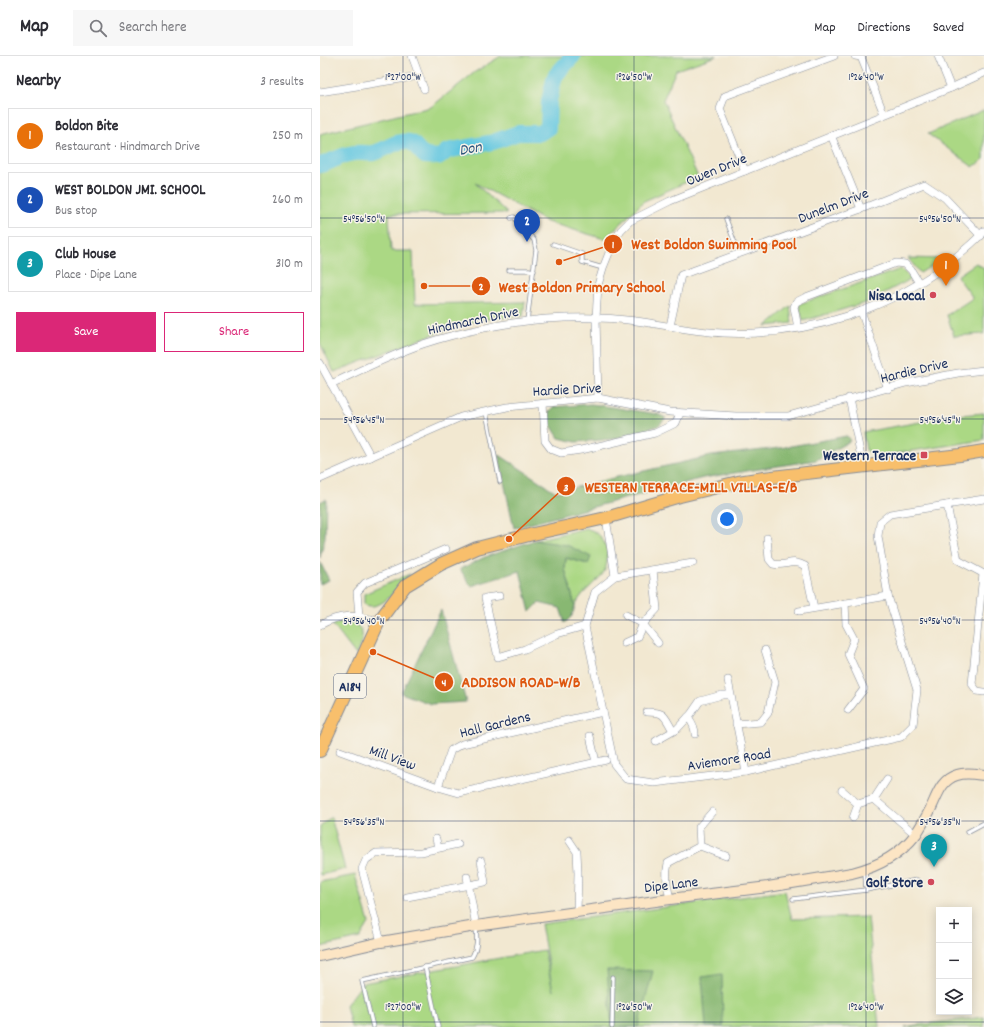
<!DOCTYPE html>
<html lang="en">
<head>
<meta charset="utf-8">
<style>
  :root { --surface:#fff; --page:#f7f7f7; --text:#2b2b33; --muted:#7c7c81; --line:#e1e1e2; --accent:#db2777 }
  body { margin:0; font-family:Dekko,sans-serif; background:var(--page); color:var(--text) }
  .controls { position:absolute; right:12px; bottom:12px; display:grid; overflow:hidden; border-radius:0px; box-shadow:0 2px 10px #0003 }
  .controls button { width:36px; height:36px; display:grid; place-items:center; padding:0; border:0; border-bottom:1px solid var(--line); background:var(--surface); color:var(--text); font:20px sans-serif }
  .you { position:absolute; left:407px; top:463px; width:14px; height:14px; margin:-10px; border:3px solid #fff; border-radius:50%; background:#1a73e8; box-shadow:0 0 0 6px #1a73e833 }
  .badge { display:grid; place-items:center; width:26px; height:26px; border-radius:50%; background:var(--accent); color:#fff; font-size:13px; font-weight:700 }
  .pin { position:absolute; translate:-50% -33px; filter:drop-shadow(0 1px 2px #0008) }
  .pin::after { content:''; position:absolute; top:21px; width:14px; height:12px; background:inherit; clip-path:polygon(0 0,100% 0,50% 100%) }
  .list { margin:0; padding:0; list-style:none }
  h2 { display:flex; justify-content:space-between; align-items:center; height:52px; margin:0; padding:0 16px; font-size:17px }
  h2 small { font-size:13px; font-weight:400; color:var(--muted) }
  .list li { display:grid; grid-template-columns:26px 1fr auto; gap:12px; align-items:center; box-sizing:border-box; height:56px; margin:0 8px 8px; padding:0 8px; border:1px solid var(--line); border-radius:0px }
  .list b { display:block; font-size:15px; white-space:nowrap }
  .list p { margin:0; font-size:13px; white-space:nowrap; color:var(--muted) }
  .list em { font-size:13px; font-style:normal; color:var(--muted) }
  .actions { display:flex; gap:8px; padding:12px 16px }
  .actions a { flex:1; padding:9px 0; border:1px solid var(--accent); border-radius:0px; text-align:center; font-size:14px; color:var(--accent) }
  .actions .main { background:var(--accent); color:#fff }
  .icon { flex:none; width:22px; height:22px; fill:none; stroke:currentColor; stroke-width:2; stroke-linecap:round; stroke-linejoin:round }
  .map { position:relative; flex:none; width:664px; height:971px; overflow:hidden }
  header { display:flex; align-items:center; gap:24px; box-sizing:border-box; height:56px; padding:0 20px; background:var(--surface); border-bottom:1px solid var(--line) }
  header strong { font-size:19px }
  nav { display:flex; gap:22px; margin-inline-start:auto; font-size:14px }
  .search { width:280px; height:36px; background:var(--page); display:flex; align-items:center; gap:10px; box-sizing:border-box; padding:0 14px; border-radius:0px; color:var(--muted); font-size:15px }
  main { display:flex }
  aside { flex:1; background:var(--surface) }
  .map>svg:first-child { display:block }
  .green { fill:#abd884; stroke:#638471 }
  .forest { fill:#88b872; stroke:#527468 }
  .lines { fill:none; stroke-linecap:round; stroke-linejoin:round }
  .river { stroke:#63c7e0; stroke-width:16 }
  .lane-casing { stroke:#868c98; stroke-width:5 }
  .street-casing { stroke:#868c98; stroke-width:8 }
  .secondary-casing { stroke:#868c98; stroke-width:12 }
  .primary-casing { stroke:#868c98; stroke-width:14 }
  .lane { stroke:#fff; stroke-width:3.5 }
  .street { stroke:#fff; stroke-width:7 }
  .secondary { stroke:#fce5c4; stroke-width:10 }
  .primary { stroke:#f8bf6c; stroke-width:12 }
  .ticks { fill:none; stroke:#1b2f5e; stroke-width:1; stroke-opacity:0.45 }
  .poi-dot { fill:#d1495b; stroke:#f7f3e8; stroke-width:1.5 }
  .labels { text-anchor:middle; stroke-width:3; stroke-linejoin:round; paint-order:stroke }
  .shield { fill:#f7f3e8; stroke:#5d6a87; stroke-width:1 }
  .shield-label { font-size:14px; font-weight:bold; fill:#1b2f5e }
  .street-label { font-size:15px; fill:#1b2f5e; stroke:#f7f3e8 }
  .poi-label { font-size:15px; font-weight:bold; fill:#1b2f5e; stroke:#f7f3e8; text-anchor:end }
  .water-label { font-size:16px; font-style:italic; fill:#2d557e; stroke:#f7f3e8 }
  .ticks-label { font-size:10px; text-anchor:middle; fill:#1b2f5e; stroke:#f7f3e8; stroke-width:3; stroke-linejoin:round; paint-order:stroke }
  .leader { fill:none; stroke:#de5710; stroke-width:1.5 }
  .callout-dot { fill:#de5710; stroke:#f7f3e8; stroke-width:1.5 }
  .mark-label { font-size:12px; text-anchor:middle; font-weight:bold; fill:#fff }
  .callout-label { font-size:16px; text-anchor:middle; font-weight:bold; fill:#de5710; stroke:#f7f3e8; stroke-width:3; stroke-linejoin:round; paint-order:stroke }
</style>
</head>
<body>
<header>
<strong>Map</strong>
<div class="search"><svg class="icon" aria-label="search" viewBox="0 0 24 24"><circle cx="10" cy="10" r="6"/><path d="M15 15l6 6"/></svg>Search here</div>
<nav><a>Map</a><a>Directions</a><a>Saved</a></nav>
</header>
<main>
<aside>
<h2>Nearby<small>3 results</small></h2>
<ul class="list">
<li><span class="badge" style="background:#e8710a">1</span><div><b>Boldon Bite</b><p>Restaurant · Hindmarch Drive</p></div><em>250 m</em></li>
<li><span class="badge" style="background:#1a4fb4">2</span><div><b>WEST BOLDON JMI. SCHOOL</b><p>Bus stop</p></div><em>260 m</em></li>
<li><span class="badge" style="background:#0f9aa8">3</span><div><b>Club House</b><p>Place · Dipe Lane</p></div><em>310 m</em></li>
</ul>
<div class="actions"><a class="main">Save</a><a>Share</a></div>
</aside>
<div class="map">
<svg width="664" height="971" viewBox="0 0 664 971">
  <rect width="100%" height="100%" fill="#f7f3e8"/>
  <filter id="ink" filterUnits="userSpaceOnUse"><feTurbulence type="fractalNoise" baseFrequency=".025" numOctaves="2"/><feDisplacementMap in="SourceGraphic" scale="8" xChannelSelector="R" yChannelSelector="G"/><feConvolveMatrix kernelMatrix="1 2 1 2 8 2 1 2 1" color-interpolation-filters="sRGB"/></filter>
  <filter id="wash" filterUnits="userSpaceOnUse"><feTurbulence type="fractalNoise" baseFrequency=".012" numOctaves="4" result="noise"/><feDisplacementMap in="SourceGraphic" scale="16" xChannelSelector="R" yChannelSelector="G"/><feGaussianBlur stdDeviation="0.9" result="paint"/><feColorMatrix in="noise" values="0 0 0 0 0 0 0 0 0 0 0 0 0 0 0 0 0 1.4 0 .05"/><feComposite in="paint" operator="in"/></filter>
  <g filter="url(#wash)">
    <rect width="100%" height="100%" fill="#f2e8d1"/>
    <g class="green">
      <path d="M181 0H396L356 14 343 44 378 121 324 145 285 183 227 166 155 127 187 157 69 158 71 195H93L95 248 205 246 203 260 158 264 117 277 14 316 0 287V78L111 51 155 16Z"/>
      <path d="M664 54V103L653 111 608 78Z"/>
      <path d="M588 202 623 203 600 217Z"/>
      <path d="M656 207 664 212V278L634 280 627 259 653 242 637 220Z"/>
      <path d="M581 213 591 223 545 247 483 265 479 248Z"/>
      <path d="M470 250 472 267 446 270Z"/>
      <path d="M664 357V384L558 400 546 394 543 376 641 359Z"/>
      <path d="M267 472C269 474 273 474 275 476 289 484 291 509 281 520 278 524 273 527 270 531 264 536 258 543 255 550L245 513 246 502 267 508 215 484Z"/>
      <path d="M90 518C80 529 61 558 44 548V538Z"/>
      <path d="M24 565C48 570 44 581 36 599L12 568Z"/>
      <path d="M11 761 25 813 0 819V770Z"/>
      <path d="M35 819 49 867 40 882 0 891V826Z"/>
      <path d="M465 835 472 863 548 861 559 971H31L26 949 43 927 224 894 233 935 221 868Z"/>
      <path d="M664 961V971H585L596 969Z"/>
    </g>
    <g class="forest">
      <path d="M271 348 337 358 346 362 338 370 293 383 256 386 239 382 231 369 229 356 234 351Z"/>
      <path d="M527 380 530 385 496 404 383 422 194 472 178 398 236 436 297 421 391 400 460 392Z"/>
      <path d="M6 443 5 481 0 502V446Z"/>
      <path d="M215 484 247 489 271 501 268 508 246 502 245 513 255 550 252 560 245 567 240 552 219 547 210 556 200 515 151 530 140 513 165 501Z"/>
      <path d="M0 506 9 524 0 528Z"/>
      <path d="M121 554 146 646 111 648 81 637Z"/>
      <path d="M287 914 333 915 318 971H292Z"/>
      <path d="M402 918 403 971H386L382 921Z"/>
    </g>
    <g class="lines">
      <path class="river" d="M0 109C10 107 19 100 29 98 38 95 46 98 53 97 65 95 76 83 89 86 95 87 99 96 105 100L120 101 127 95 173 86 198 77H220L228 72 229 45 235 20 253 0"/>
    </g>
  </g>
  <g filter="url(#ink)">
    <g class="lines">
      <g class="lane-casing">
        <g id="lane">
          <path d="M191 162 194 161 214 184 216 194 207 265"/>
          <path d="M406 163 419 198"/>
          <path d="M233 188 262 198V206L283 212"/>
          <path d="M189 214H209L214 215"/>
          <path d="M166 356 180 426"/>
          <path d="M647 776 664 767"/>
          <path d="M545 815 546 834"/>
          <path d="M473 843 546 834 597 824"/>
          <path d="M105 911 118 971"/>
          <path d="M53 971 42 925 152 901C158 891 157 882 156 871"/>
          <path d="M292 971 293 921"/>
        </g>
      </g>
      <g class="street-casing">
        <g id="street">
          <path d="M92 0 104 33"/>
          <path d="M535 0 541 1 564 58"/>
          <path d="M618 0 631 32"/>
          <path d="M0 36 99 20"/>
          <path d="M511 79 541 153"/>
          <path d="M425 115 400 53 405 40 514 0"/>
          <path d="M541 255 568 333"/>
          <path d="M350 270 361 219 541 153 604 128 625 142 661 180"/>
          <path d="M478 272 474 251 476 246 486 241 576 207 585 208 591 214 599 227"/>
          <path d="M0 307 51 401"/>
          <path d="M11 328C41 314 71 299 103 288 139 276 189 266 226 263 256 261 287 261 316 265 345 269 374 276 403 277 485 281 572 254 636 201 645 193 656 185 664 175"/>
          <path d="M278 342 276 262 278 229 283 212 293 187 301 174 310 165 350 145 631 32 664 17"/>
          <path d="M529 342 543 411"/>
          <path d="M223 347 225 385 231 393 241 397 261 394 335 377 356 367 360 357"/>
          <path d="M0 423 141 361 187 351 278 342 350 356 416 360H468L586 327 638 317 664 314"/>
          <path d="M627 449 638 504 664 518"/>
          <path d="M286 462 295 520 275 536 265 570 294 708 306 723 334 727 426 716 581 681 593 669 597 634 568 540 558 480 560 466 570 458 664 443"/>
          <path d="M447 482 449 503 453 508C466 511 472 502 485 510L494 552"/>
          <path d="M663 518 652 628 657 635 664 636"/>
          <path d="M295 520 373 507"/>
          <path d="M179 540 165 542 178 601 205 593 237 578 265 570"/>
          <path d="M525 547 526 568 534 583 528 598 544 633 528 654"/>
          <path d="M479 555 568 540"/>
          <path d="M306 559 323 568 338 587"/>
          <path d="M39 560 37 536 45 527 126 493"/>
          <path d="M0 569C22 557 35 559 59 565"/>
          <path d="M304 587 317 581 323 568 337 553 333 514"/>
          <path d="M408 624 426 716"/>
          <path d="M283 656 142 688 131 694 118 731 139 737 286 704"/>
          <path d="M327 656C346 656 344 660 353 675"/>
          <path d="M368 661C372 666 375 671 375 678"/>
          <path d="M416 668 441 666 448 657 455 626 445 594"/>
          <path d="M270 680 276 706"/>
          <path d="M336 685 357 673 371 658 380 645 402 639H410"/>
          <path d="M20 695 118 731"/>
          <path d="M522 734 538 748 533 762"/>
          <path d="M554 743 595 778"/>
          <path d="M538 748 554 743 567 723"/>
          <path d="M392 756 379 771 380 790 406 800"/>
          <path d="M116 783 118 792"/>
          <path d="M249 784 257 796 258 817 257 856"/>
          <path d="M147 821 156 870"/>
          <path d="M87 841 165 826 161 805"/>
          <path d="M350 843C347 830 345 819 348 807L380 790"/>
          <path d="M61 886 42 813 46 804 56 797 101 796 138 788"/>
        </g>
      </g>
      <g class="secondary-casing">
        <path id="secondary" d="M0 900 61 886 156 870 350 843 448 831 532 817C557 811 580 799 596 778 601 770 606 762 610 754 617 741 620 724 637 719 646 716 655 718 664 719"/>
      </g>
      <g class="primary-casing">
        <path id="primary" d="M0 695 59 565 85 530 121 508 157 492 213 478 286 462 360 440 418 426 444 422 640 399 664 395"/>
      </g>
      <use href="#lane" class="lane"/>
      <use href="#street" class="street"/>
      <use href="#secondary" class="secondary"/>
      <use href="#primary" class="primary"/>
    </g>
  </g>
  <path class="ticks" d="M83 0V971M314 0V971M546 0V971M0 162H664M0 363H664M0 564H664M0 765H664M0 966H664"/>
  <g class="poi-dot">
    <circle cx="613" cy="239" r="4"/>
    <rect x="600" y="395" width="8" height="8" rx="2"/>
    <circle cx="611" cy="826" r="4"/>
  </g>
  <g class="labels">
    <rect class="shield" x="14" y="618" width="32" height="24" rx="3"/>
    <g class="shield-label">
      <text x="30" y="635">A184</text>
    </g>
    <g class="street-label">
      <text transform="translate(396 113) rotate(-22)" y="5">Owen Drive</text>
      <text transform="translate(513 149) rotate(-21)" y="5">Dunelm Drive</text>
      <text transform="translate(153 264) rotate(-12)" y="5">Hindmarch Drive</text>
      <text transform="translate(594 314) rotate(-13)" y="5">Hardie Drive</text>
      <text transform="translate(247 333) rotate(-3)" y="5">Hardie Drive</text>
      <text transform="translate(175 668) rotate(-14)" y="5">Hall Gardens</text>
      <text transform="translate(73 701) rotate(20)" y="5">Mill View</text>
      <text transform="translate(409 703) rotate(-9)" y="5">Aviemore Road</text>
      <text transform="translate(351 828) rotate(-7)" y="5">Dipe Lane</text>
    </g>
    <g class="poi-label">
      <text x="605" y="244">Nisa Local</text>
      <text x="596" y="404">Western Terrace</text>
      <text x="603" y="831">Golf Store</text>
    </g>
    <g class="water-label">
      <text transform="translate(150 91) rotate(-11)" y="6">Don</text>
    </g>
  </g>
  <g class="ticks-label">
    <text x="83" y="24">1°27'00"W</text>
    <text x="314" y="24">1°26'50"W</text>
    <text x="546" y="24">1°26'40"W</text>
    <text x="44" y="166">54°56'50"N</text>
    <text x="620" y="166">54°56'50"N</text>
    <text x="44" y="367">54°56'45"N</text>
    <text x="620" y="367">54°56'45"N</text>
    <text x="44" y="568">54°56'40"N</text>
    <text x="620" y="568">54°56'40"N</text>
    <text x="44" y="769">54°56'35"N</text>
    <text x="620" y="769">54°56'35"N</text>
    <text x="83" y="954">1°27'00"W</text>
    <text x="314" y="954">1°26'50"W</text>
    <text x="546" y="954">1°26'40"W</text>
  </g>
  <path class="leader" d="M239 206L293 188M104 230L161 230M189 483L246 430M53 596L124 626"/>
  <g class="callout-dot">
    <circle cx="239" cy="206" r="4"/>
    <circle cx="104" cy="230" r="4"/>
    <circle cx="189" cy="483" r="4"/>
    <circle cx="53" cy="596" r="4"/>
    <circle cx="293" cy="188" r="10"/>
    <circle cx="161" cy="230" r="10"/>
    <circle cx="246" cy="430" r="10"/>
    <circle cx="124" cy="626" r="10"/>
  </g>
  <g class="mark-label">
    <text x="293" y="192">1</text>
    <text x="161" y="234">2</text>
    <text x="246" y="435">3</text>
    <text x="124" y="630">4</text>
  </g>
  <g class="callout-label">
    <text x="394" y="193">West Boldon Swimming Pool</text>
    <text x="262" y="236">West Boldon Primary School</text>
    <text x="371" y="436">WESTERN TERRACE-MILL VILLAS-E/B</text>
    <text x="201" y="631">ADDISON ROAD-W/B</text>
  </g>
</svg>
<div class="controls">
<button>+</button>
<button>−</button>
<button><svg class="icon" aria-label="layers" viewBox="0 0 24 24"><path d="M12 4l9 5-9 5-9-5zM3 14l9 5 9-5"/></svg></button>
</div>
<div class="you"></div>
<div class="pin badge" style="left:626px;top:230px;background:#e8710a">1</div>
<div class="pin badge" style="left:207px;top:186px;background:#1a4fb4">2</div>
<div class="pin badge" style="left:614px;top:811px;background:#0f9aa8">3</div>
</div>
</main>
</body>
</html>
